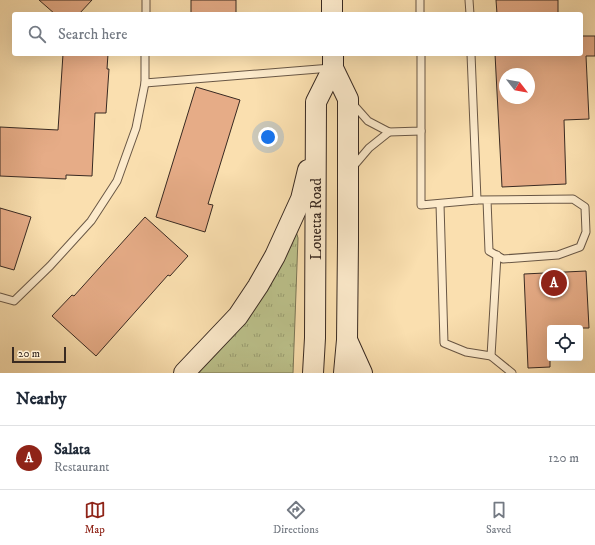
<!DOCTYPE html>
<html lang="en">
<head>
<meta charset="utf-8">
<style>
  :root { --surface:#fff; --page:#f2f2f3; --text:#1f2937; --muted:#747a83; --line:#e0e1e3; --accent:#8f2418 }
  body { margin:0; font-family:"IM FELL DW Pica",serif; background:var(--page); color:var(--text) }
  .controls { position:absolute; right:12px; bottom:12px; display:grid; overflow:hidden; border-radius:4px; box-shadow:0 4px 16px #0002 }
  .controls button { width:36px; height:36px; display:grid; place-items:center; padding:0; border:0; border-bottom:1px solid var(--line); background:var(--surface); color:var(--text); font:20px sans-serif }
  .compass { position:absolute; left:499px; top:68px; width:36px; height:36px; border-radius:50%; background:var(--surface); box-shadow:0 4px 16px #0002; rotate:121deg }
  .scale { position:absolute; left:12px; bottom:10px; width:54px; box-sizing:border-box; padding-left:4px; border:2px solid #392a22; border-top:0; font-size:11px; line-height:14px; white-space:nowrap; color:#392a22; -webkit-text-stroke:3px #fceacb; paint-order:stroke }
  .you { position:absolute; left:268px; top:137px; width:14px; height:14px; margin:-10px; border:3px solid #fff; border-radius:50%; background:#1a73e8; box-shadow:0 0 0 6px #1a73e833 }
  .badge { display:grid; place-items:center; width:26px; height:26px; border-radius:50%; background:var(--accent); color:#fff; font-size:13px; font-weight:700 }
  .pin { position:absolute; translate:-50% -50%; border:2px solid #fff; box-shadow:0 1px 4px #0006 }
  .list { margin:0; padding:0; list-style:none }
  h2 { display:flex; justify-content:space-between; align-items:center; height:52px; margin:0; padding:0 16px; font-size:17px }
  h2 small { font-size:13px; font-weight:400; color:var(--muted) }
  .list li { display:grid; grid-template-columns:26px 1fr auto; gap:12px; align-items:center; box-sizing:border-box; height:64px; padding:0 16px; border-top:1px solid var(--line) }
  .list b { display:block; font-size:15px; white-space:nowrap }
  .list p { margin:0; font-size:13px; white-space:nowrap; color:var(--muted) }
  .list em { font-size:13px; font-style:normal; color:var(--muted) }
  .icon { flex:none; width:22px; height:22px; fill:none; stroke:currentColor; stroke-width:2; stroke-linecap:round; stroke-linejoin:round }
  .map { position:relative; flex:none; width:595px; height:373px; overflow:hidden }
  .search { position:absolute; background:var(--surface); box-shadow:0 4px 16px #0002; left:12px; right:12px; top:12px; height:44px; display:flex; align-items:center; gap:10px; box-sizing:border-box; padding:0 14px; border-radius:4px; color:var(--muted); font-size:15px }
  .sheet { height:116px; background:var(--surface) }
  nav { display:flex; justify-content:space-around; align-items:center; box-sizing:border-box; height:56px; border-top:1px solid var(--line); background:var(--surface); font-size:11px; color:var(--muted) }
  nav a { display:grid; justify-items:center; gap:2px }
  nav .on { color:var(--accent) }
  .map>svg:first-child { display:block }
  .grass { fill:url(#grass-tufts); stroke:#7a7657 }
  .building { fill:#e6ac87; stroke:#392a22; fill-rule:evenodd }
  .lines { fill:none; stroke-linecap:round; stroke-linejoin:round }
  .service-casing { stroke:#695745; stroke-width:9 }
  .secondary-casing { stroke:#392a22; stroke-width:22 }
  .service { stroke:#fceacb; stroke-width:7 }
  .secondary { stroke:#fceacb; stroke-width:20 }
  .labels { text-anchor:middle; stroke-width:4; stroke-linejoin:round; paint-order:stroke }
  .street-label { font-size:15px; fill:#392a22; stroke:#fceacb }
</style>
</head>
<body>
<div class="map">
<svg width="595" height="373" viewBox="0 0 595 373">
  <defs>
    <pattern id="grass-tufts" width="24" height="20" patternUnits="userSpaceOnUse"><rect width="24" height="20" fill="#bcc28c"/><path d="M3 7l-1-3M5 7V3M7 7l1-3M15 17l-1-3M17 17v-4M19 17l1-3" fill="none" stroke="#9a9e72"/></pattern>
  </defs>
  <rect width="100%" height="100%" fill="#fadfaf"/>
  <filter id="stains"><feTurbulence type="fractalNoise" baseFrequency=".005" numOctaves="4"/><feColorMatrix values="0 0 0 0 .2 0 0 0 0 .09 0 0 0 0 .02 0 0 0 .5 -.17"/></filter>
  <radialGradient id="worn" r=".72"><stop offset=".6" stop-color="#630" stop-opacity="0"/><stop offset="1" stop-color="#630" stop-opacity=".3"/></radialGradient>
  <path class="grass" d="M296 231 298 238 293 373H196Z"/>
  <g class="building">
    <path d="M39 0H92L79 14H55Z"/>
    <rect x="191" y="0" width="45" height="14"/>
    <path d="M496 0H558V14H497Z"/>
    <path d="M581 36H595V56H586L589 119 564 120 566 184 502 187 495 54H581ZM505 74H529V98H505Z"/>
    <path d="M63 54H108L107 69H109L106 113H95L92 176 66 175V179L0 176V127L58 130Z"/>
    <path d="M196 87 240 100 208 204 213 205 205 232 156 217Z"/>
    <path d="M0 208 31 217 14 270 0 266Z"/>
    <path d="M145 217 188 256 170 276 168 275 96 356 52 316 72 295 74 296Z"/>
    <path d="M586 271 589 328H550V367L528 368 524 274Z"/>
  </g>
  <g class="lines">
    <g class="service-casing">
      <g id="service">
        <path d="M420 0V14"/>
        <path d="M469 0 470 14"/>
        <path d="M146 14V0"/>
        <path d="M471 54 477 200"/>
        <path d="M145 83 331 68"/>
        <path d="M352 103 368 121 389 132 421 131V54"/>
        <path d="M421 131V205L477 200 573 199 585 207 586 232 580 247 558 255 503 259 489 251 487 200"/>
        <path d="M352 168 369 148 389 132"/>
        <path d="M440 204 444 343 466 352 491 356"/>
        <path d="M497 255 491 356 512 373"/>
        <path d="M0 297 14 301 50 266 91 221 117 181 136 128 145 83V54"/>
      </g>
    </g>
    <g class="secondary-casing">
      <g id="secondary">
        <path d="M332 0V14"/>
        <path d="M333 54V68L348 99V242L347 340 344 373"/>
        <path d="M348 342 362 373"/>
        <path d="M184 373 238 316 258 286 275 256 301 199 308 170"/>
        <path d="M313 373 315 338 316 102 333 68"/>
      </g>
    </g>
    <use href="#service" class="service"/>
    <use href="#secondary" class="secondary"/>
  </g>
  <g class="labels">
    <g class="street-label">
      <text transform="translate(316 219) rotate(-90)" y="5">Louetta Road</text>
    </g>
  </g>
  <rect width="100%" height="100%" filter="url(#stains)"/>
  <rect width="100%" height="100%" fill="url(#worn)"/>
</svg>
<div class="controls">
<button><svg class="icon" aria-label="locate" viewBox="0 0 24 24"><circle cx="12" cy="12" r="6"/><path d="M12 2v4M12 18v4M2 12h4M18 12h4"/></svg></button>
</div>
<svg class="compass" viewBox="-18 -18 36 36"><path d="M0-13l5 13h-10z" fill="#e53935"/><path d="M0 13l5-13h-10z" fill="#747a83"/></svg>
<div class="scale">20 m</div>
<div class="you"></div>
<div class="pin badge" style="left:554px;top:283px">A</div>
<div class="search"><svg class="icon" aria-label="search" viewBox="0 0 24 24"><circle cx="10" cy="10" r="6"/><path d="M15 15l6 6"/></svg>Search here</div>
</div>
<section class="sheet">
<h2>Nearby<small></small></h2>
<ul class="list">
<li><span class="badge">A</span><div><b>Salata</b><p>Restaurant</p></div><em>120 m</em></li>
</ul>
</section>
<nav>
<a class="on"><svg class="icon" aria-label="map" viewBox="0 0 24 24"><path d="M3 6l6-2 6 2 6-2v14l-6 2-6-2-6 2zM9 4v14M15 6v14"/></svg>Map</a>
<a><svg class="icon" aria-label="directions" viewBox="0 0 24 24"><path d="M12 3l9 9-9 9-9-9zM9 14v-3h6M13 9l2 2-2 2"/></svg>Directions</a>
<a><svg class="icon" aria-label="saved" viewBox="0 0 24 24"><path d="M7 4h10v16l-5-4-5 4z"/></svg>Saved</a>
</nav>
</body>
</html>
